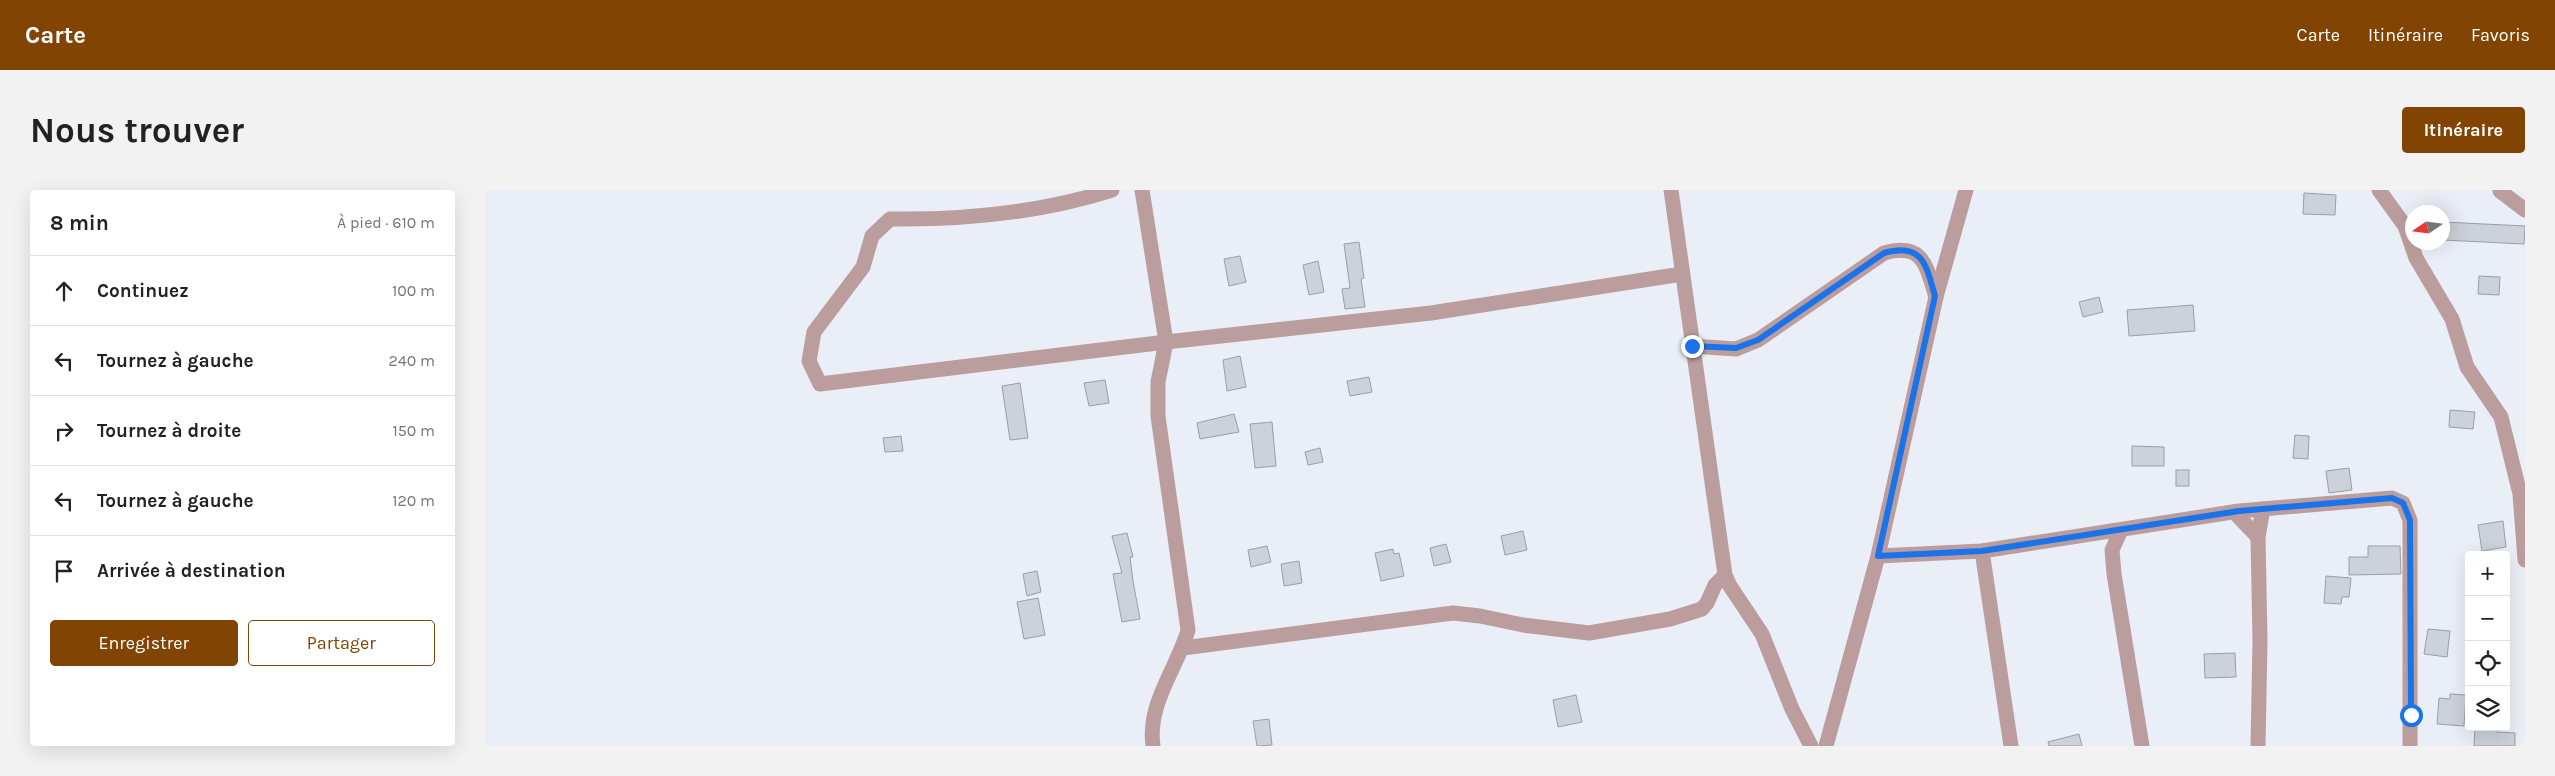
<!DOCTYPE html>
<html lang="fr">
<head>
<meta charset="utf-8">
<style>
  :root { --surface:#fff; --page:#f2f2f2; --text:#222; --muted:#767676; --line:#e0e0e0; --accent:#824403 }
  body { margin:0; font-family:Karla,sans-serif; background:var(--page); color:var(--text) }
  .controls { position:absolute; right:15px; bottom:15px; display:grid; overflow:hidden; border-radius:5px; box-shadow:0 5px 20px #0002 }
  .controls button { width:45px; height:45px; display:grid; place-items:center; padding:0; border:0; border-bottom:1px solid var(--line); background:var(--surface); color:var(--text); font:25px sans-serif }
  .compass { position:absolute; left:1920px; top:15px; width:45px; height:45px; border-radius:50%; background:var(--surface); box-shadow:0 5px 20px #0002; rotate:257deg }
  .stop { position:absolute; width:15px; height:15px; margin:-11px; border:4px solid #1a73e8; border-radius:50%; background:#fff }
  .stop.end { background:#1a73e8; border-color:#fff; box-shadow:0 1px 5px #0008 }
  .list { margin:0; padding:0; list-style:none }
  h2 { display:flex; justify-content:space-between; align-items:center; height:65px; margin:0; padding:0 20px; font-size:21px }
  h2 small { font-size:16px; font-weight:400; color:var(--muted) }
  .list li { display:grid; grid-template-columns:32px 1fr auto; gap:15px; align-items:center; box-sizing:border-box; height:70px; padding:0 20px; border-top:1px solid var(--line) }
  .list b { display:block; font-size:19px; white-space:nowrap }
  .list em { font-size:16px; font-style:normal; color:var(--muted) }
  .actions { display:flex; gap:10px; padding:15px 20px }
  .actions a { flex:1; padding:11px 0; border:1px solid var(--accent); border-radius:5px; text-align:center; font-size:18px; color:var(--accent) }
  .actions .main { background:var(--accent); color:#fff }
  .icon { flex:none; width:28px; height:28px; fill:none; stroke:currentColor; stroke-width:2; stroke-linecap:round; stroke-linejoin:round }
  .map { position:relative; flex:none; width:2040px; height:556px; overflow:hidden; border-radius:5px }
  header { display:flex; align-items:center; gap:30px; box-sizing:border-box; height:70px; padding:0 25px; background:var(--accent); color:#fff }
  header strong { font-size:24px }
  nav { display:flex; gap:28px; margin-inline-start:auto; font-size:18px }
  .intro { display:flex; align-items:center; justify-content:space-between; box-sizing:border-box; height:120px; padding:0 30px }
  h1 { margin:0; font-size:35px }
  .button { padding:12px 22px; border-radius:5px; background:var(--accent); color:#fff; font-size:18px; font-weight:700 }
  main { display:flex; gap:30px; padding:0 30px }
  aside { flex:1; background:var(--surface); border-radius:5px; box-shadow:0 5px 20px #0002 }
  .map>svg:first-child { display:block }
  .building { fill:#ccd1da; stroke:#9a9ea7 }
  .lines { fill:none; stroke-linecap:round; stroke-linejoin:round }
  .minor { stroke:#bc9d9e; stroke-width:15 }
  .route { stroke:#1a73e8; stroke-width:6 }
</style>
</head>
<body>
<header>
<strong>Carte</strong>
<nav><a>Carte</a><a>Itinéraire</a><a>Favoris</a></nav>
</header>
<div class="intro"><h1>Nous trouver</h1><a class="button">Itinéraire</a></div>
<main>
<aside>
<h2>8 min<small>À pied · 610 m</small></h2>
<ul class="list">
<li><svg class="icon" aria-label="ahead" viewBox="0 0 24 24"><path d="M12 20V5M6 11l6-6 6 6"/></svg><div><b>Continuez</b></div><em>100 m</em></li>
<li><svg class="icon" aria-label="left" viewBox="0 0 24 24"><path d="M17 20v-9H6M10 6l-5 5 5 5"/></svg><div><b>Tournez à gauche</b></div><em>240 m</em></li>
<li><svg class="icon" aria-label="right" viewBox="0 0 24 24"><path d="M7 20v-9h11M14 6l5 5-5 5"/></svg><div><b>Tournez à droite</b></div><em>150 m</em></li>
<li><svg class="icon" aria-label="left" viewBox="0 0 24 24"><path d="M17 20v-9H6M10 6l-5 5 5 5"/></svg><div><b>Tournez à gauche</b></div><em>120 m</em></li>
<li><svg class="icon" aria-label="arrive" viewBox="0 0 24 24"><path d="M6 21V4h12l-3 4 3 4H6"/></svg><div><b>Arrivée à destination</b></div></li>
</ul>
<div class="actions"><a class="main">Enregistrer</a><a>Partager</a></div>
</aside>
<div class="map">
<svg width="2040" height="556" viewBox="0 0 2040 556">
  <rect width="100%" height="100%" fill="#eaeef7"/>
  <g class="building">
    <path d="M1819 3 1851 5 1850 25 1818 24Z"/>
    <path d="M1958 32 2040 36 2039 54 1958 50Z"/>
    <path d="M874 52 879 88 876 89 880 117 860 119 857 99 865 98 859 54Z"/>
    <path d="M755 66 761 92 744 96 739 69Z"/>
    <path d="M833 71 839 102 824 105 818 75Z"/>
    <path d="M1994 86 2015 87 2014 105 1993 104Z"/>
    <path d="M1614 107 1618 122 1598 127 1594 112Z"/>
    <path d="M1708 115 1710 141 1644 146 1642 120Z"/>
    <path d="M755 166 761 197 742 201 738 170Z"/>
    <path d="M884 187 887 202 865 206 862 191Z"/>
    <path d="M620 190 624 213 604 216 599 193Z"/>
    <path d="M535 193 543 248 525 250 517 196Z"/>
    <path d="M1965 220 1990 222 1988 239 1964 237Z"/>
    <path d="M749 224 754 242 715 249 712 233Z"/>
    <path d="M787 232 791 276 770 278 765 234Z"/>
    <path d="M1810 245 1824 246 1823 269 1808 268Z"/>
    <path d="M416 246 418 261 400 262 398 248Z"/>
    <path d="M1647 256 1679 257V276H1647Z"/>
    <path d="M835 258 838 272 823 275 820 262Z"/>
    <path d="M1864 278 1867 300 1844 303 1841 281Z"/>
    <rect x="1691" y="280" width="13" height="16"/>
    <path d="M2018 331 2021 357 1997 361 1993 335Z"/>
    <path d="M1038 341 1042 360 1020 365 1016 346Z"/>
    <path d="M642 343 648 367H645L648 391 655 429 637 432 628 384 637 383 627 346Z"/>
    <path d="M961 354 966 372 949 376 945 358Z"/>
    <path d="M782 356 786 372 766 377 763 360Z"/>
    <path d="M1883 356H1915L1916 384 1864 385V367H1883Z"/>
    <path d="M908 359 909 364 914 363 919 386 896 391 890 363Z"/>
    <path d="M814 371 817 393 799 396 796 374Z"/>
    <path d="M552 381 556 402 542 406 538 384Z"/>
    <path d="M1841 386 1866 388 1864 407H1857L1856 414 1839 413Z"/>
    <path d="M553 408 560 445 539 449 532 412Z"/>
    <path d="M1943 439 1965 441 1962 467 1939 464Z"/>
    <path d="M1750 463 1751 487 1720 488 1719 464Z"/>
    <path d="M1965 504 1981 505 1979 536 1952 534 1954 508 1965 509Z"/>
    <path d="M1091 505 1097 532 1073 537 1068 510Z"/>
    <path d="M784 529 787 555 772 556 768 531Z"/>
    <path d="M1990 538 2011 539V542L2030 543V556H1989Z"/>
    <path d="M1594 544 1597 556H1564L1563 552Z"/>
  </g>
  <g class="lines">
    <g class="minor">
      <path d="M627 0C555 23 480 30 405 29L387 46 378 77 329 142 324 171 335 194 681 152 946 123 1197 84"/>
      <path d="M657 0 681 152 673 192V226L703 440C692 479 662 513 668 556"/>
      <path d="M1186 0 1240 385 1245 396 1277 444 1307 519 1326 556"/>
      <path d="M1894 0 1920 36 1931 68 1967 129 1982 177 2016 227 2035 304 2040 370"/>
      <path d="M2015 1 2040 20"/>
      <path d="M1207 156 1251 159 1273 150 1399 63C1438 52 1441 75 1451 107"/>
      <path d="M1749 322 1773 347"/>
      <path d="M1636 340 1627 360 1629 384 1657 556"/>
      <path d="M1497 361 1526 556"/>
      <path d="M1393 366 1497 361 1754 321 1907 308 1918 313 1925 330V556"/>
      <path d="M698 458 968 423 995 426 1038 435 1104 443 1185 429 1217 419 1222 413 1230 395 1240 385"/>
      <path d="M1341 556 1393 366 1451 107 1481 0"/>
      <path d="M1773 556 1775 451 1773 347 1778 319"/>
    </g>
  </g>
  <g class="lines">
    <path class="route" d="M1207 156 1251 158 1273 150 1399 63C1438 52 1441 75 1450 106L1393 366 1497 361 1754 321 1907 308 1918 313 1925 330 1926 525"/>
  </g>
</svg>
<div class="controls">
<button>+</button>
<button>−</button>
<button><svg class="icon" aria-label="locate" viewBox="0 0 24 24"><circle cx="12" cy="12" r="6"/><path d="M12 2v4M12 18v4M2 12h4M18 12h4"/></svg></button>
<button><svg class="icon" aria-label="layers" viewBox="0 0 24 24"><path d="M12 4l9 5-9 5-9-5zM3 14l9 5 9-5"/></svg></button>
</div>
<svg class="compass" viewBox="-18 -18 36 36"><path d="M0-13l5 13h-10z" fill="#e53935"/><path d="M0 13l5-13h-10z" fill="#767676"/></svg>
<div class="stop" style="left:1926px;top:525px"></div>
<div class="stop end" style="left:1207px;top:156px"></div>
</div>
</main>
</body>
</html>
